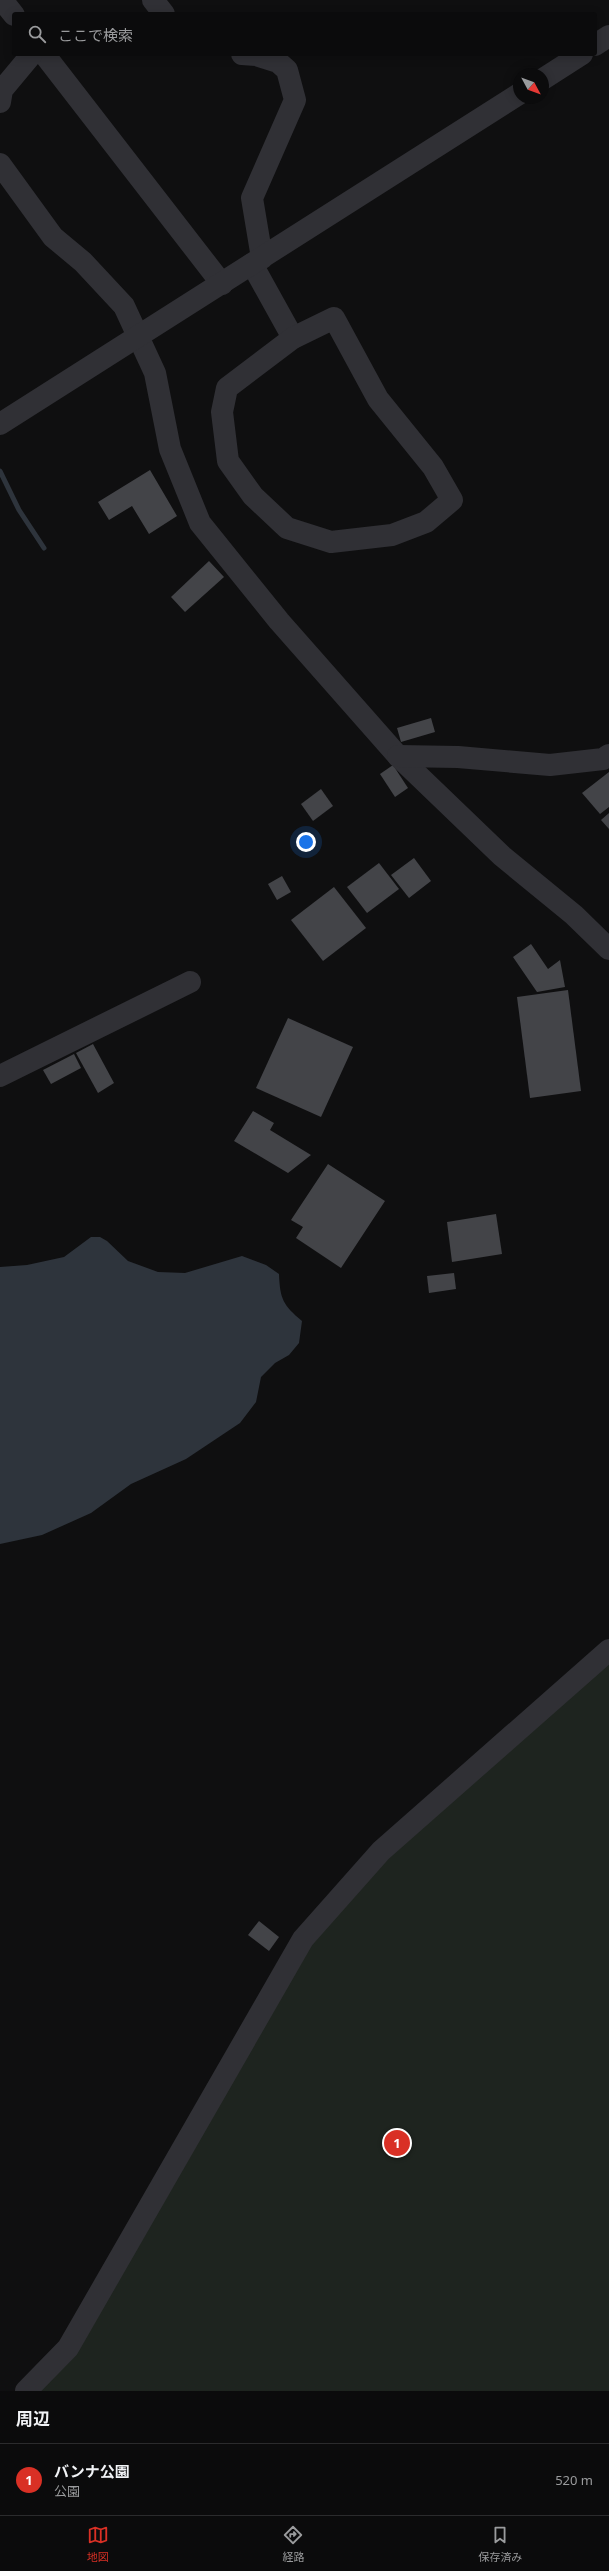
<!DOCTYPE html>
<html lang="ja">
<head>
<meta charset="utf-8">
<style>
  :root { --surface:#0b0b0c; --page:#141415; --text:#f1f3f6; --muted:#9a9b9d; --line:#2b2b2d; --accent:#d93025 }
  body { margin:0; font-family:"Noto Sans","Noto Sans JP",sans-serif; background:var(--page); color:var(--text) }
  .compass { position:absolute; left:513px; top:68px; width:36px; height:36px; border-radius:50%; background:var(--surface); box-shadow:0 2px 10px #0003; rotate:131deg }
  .you { position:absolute; left:306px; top:842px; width:14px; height:14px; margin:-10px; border:3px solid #fff; border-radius:50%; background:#1a73e8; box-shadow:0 0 0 6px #1a73e833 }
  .badge { display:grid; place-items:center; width:26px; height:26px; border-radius:50%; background:var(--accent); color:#fff; font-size:13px; font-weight:700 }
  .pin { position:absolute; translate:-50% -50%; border:2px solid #fff; box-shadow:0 1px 4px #0006 }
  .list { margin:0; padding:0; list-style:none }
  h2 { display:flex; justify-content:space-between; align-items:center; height:52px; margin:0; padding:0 16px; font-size:17px }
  h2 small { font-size:13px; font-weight:400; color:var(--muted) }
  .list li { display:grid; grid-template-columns:26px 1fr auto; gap:12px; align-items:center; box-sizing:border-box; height:72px; padding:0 16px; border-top:1px solid var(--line) }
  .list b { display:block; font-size:15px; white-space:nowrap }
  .list p { margin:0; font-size:13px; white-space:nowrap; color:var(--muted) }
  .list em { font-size:13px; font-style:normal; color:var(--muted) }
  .icon { flex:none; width:22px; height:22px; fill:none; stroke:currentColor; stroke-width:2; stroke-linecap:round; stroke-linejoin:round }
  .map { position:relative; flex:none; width:609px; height:2391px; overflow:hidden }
  .search { position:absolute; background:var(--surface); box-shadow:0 2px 10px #0003; left:12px; right:12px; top:12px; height:44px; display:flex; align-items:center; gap:10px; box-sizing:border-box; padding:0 14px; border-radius:4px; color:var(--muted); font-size:15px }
  .sheet { height:124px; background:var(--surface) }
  nav { display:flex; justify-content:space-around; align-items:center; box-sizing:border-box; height:56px; border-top:1px solid var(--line); background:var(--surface); font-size:11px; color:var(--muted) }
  nav a { display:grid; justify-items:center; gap:2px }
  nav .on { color:var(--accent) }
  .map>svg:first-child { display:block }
  .green { fill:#1e241f }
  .water { fill:#2e343c }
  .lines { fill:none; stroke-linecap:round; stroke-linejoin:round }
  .stream { stroke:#2e343c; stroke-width:5 }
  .building { fill:#434448 }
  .minor { stroke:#303035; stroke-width:22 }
</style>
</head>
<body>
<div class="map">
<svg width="609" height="2391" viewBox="0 0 609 2391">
  <rect width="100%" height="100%" fill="#0f0f10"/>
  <path class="green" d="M609 1650V2391H26L68 2348 303 1939Z"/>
  <path class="water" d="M91 1237H100L107 1241 128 1261 158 1272 185 1273 242 1256 266 1265 279 1274C280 1299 283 1305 302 1321L299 1343 289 1355 275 1363 261 1377 256 1402 240 1423 186 1459 131 1484 91 1513 42 1535 0 1544V1267L27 1265 64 1257Z"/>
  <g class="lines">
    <path class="stream" d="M0 471 19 510 44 548"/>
  </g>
  <g class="building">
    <path d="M150 470 177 516 149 534 132 506 109 520 98 502Z"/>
    <path d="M209 561 224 577 185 612 171 597Z"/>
    <path d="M431 718 435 732 401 742 397 728Z"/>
    <path d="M393 765 408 788 395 797 380 774Z"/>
    <path d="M609 772V807L600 814 582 793Z"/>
    <path d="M321 789 333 806 313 821 301 804Z"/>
    <path d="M609 813V829L601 820Z"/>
    <path d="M414 858 431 881 409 898 391 875Z"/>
    <path d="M379 863 399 889 367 913 347 887Z"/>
    <path d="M282 876 291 892 277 900 268 884Z"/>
    <path d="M334 887 366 928 323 961 291 920Z"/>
    <path d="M531 944 548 969 560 960 565 987 537 992 513 957Z"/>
    <path d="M568 990 581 1091 530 1098 517 997Z"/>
    <path d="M288 1018 353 1047 321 1117 256 1088Z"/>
    <path d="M93 1044 114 1083 98 1093 76 1053Z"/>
    <path d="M74 1054 81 1068 51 1084 43 1070Z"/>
    <path d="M253 1111 274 1123 270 1130 311 1155 288 1173 234 1141Z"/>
    <path d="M328 1164 385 1201 341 1268 296 1238 303 1227 291 1220Z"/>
    <path d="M496 1214 502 1254 452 1262 447 1222Z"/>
    <path d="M454 1273 456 1289 429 1293 427 1276Z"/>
    <path d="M259 1921 279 1937 269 1951 248 1935Z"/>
  </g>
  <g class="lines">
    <g class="minor">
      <path d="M2 0 14 15"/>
      <path d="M153 0 164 14"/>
      <path d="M595 45 609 36"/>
      <path d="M44 54 222 284"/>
      <path d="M242 54 256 55 278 62 287 70 295 100 252 198 262 258"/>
      <path d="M543 79 582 54"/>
      <path d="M0 102 2 90 32 54"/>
      <path d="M0 164 53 237 83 262 124 306 155 373 170 449 200 523 279 621 398 756 502 856 574 915 609 949"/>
      <path d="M252 264 293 338"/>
      <path d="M334 318 378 399 433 467 452 500 426 522 392 535 331 542 287 528 253 496 228 461 222 412 227 388 293 338Z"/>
      <path d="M0 424 519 94"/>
      <path d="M398 756 458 757 550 765 603 759 609 755"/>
      <path d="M0 1076 190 982"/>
      <path d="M26 2391 68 2348 303 1939 381 1851 609 1650"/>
    </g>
  </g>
</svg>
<svg class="compass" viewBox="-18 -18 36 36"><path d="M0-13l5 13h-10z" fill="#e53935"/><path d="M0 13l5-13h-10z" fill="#9a9b9d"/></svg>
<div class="you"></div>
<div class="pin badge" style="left:397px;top:2143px">1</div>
<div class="search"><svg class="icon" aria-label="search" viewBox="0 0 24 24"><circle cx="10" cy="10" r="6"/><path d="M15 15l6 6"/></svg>ここで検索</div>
</div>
<section class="sheet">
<h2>周辺<small></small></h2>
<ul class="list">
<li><span class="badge">1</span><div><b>バンナ公園</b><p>公園</p></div><em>520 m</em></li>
</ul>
</section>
<nav>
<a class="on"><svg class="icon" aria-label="map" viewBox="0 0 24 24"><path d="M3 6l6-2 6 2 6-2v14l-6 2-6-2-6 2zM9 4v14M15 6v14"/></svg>地図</a>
<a><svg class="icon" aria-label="directions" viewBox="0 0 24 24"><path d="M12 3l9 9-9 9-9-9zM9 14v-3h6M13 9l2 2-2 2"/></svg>経路</a>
<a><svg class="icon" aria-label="saved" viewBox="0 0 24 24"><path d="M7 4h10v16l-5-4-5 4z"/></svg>保存済み</a>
</nav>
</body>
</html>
